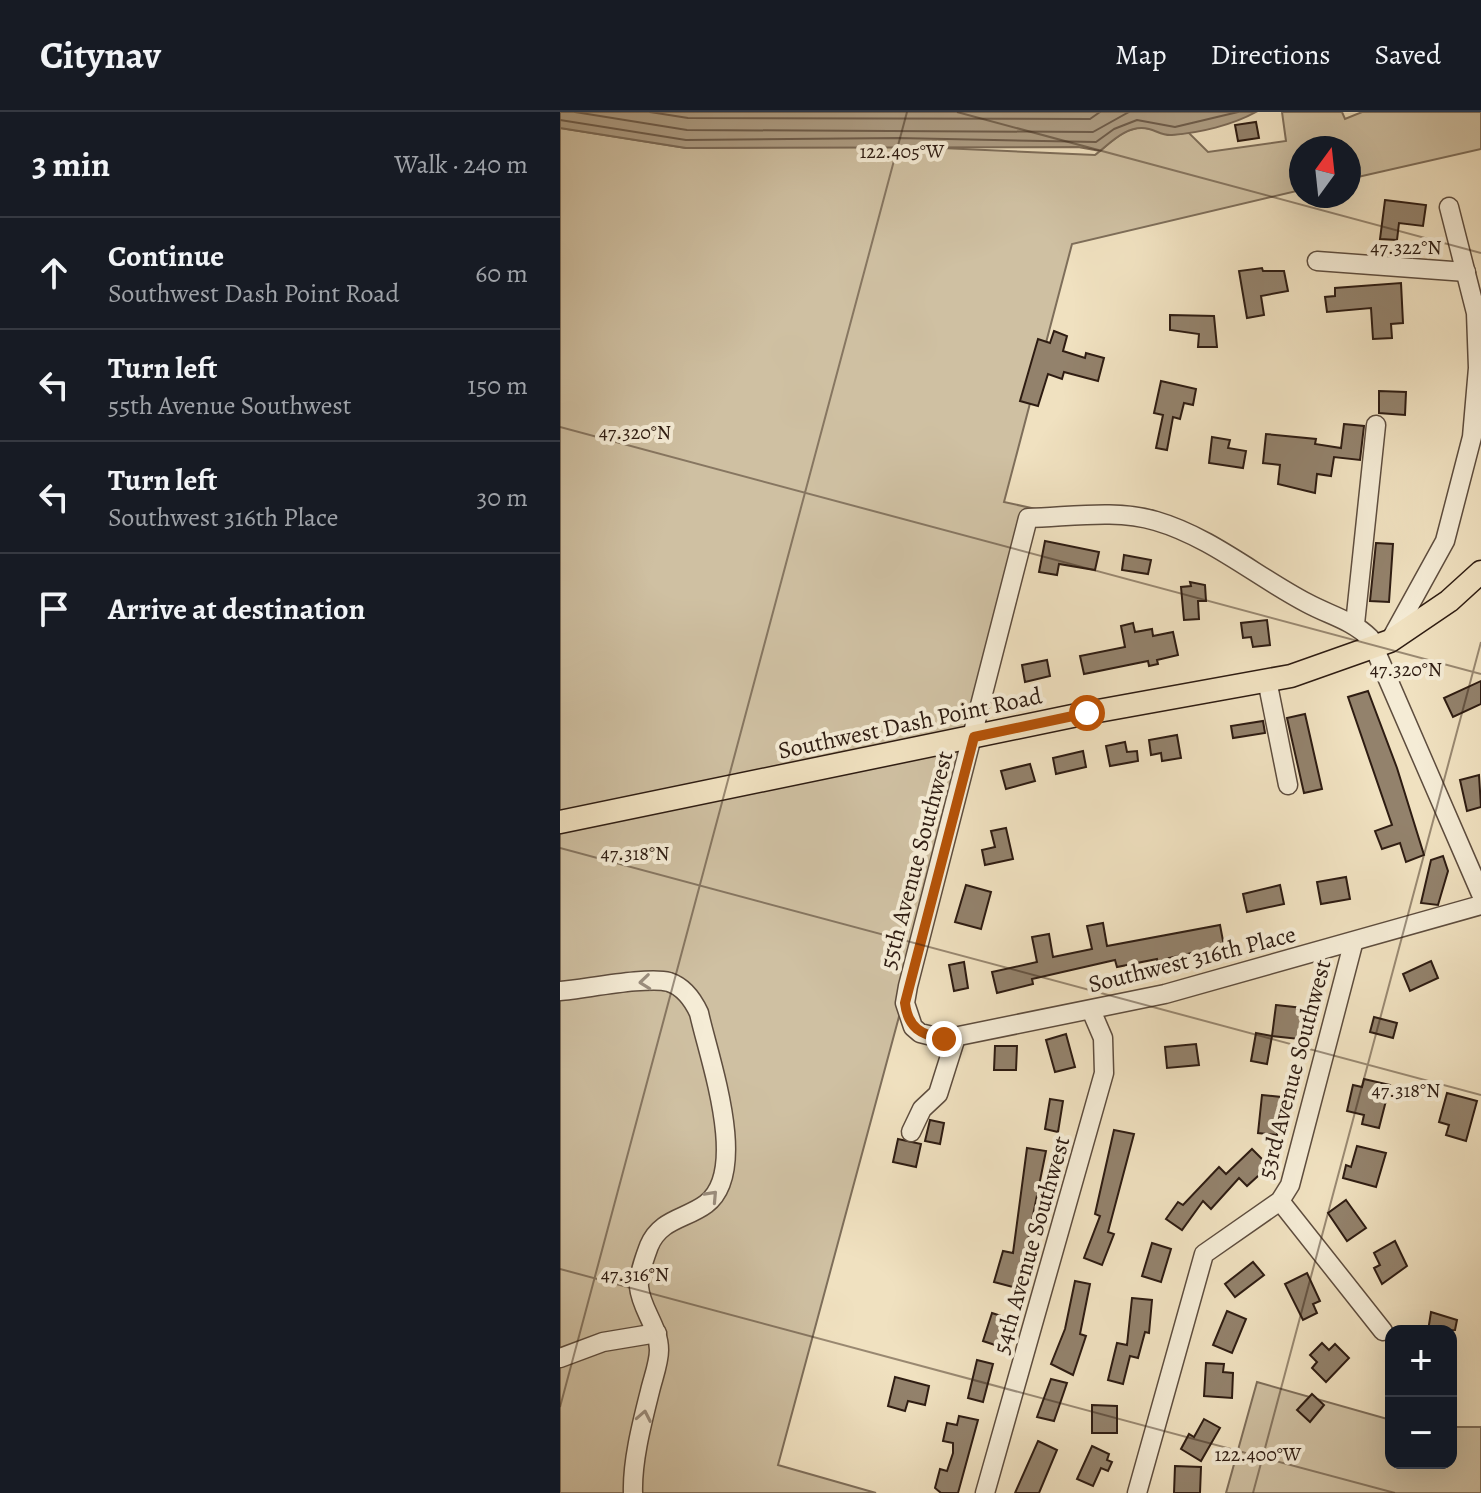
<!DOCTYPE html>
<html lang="en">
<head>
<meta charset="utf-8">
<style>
  :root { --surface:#171b24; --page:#20242c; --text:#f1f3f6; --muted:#9ea1a6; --line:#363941 }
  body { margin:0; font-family:Alegreya,serif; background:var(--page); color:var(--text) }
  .controls { position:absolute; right:24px; bottom:24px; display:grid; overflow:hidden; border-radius:16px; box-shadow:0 8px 32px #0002 }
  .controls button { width:72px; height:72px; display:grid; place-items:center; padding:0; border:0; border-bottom:2px solid var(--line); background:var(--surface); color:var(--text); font:40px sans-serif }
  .compass { position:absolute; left:729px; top:24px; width:72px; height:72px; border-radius:50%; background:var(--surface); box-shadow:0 8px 32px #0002; rotate:15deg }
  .stop { position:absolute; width:24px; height:24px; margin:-18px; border:6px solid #b45309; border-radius:50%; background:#fff }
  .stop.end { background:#b45309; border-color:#fff; box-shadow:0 2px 8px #0008 }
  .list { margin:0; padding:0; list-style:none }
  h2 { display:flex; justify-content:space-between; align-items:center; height:104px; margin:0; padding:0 32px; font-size:34px }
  h2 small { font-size:26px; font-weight:400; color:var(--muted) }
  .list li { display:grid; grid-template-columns:52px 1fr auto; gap:24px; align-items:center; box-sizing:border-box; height:112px; padding:0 32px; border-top:2px solid var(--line) }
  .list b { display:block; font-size:30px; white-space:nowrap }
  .list p { margin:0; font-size:26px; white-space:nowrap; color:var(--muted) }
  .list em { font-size:26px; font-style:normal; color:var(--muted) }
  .icon { flex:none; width:44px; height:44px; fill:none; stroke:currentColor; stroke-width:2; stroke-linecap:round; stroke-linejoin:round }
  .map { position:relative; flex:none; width:921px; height:1381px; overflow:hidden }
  header { display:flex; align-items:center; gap:48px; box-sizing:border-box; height:112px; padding:0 40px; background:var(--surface); border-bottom:2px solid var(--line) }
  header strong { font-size:38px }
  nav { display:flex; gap:44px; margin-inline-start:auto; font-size:28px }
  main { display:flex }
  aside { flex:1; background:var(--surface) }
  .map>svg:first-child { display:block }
  .green { fill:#cfc0a2; stroke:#7e6e5a; stroke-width:2 }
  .water { fill:#ae9e85; stroke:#7b6a57; stroke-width:2 }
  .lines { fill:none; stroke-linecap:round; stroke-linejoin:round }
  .shore { stroke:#6e5d4c; stroke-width:2 }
  .building { fill:#93826c; stroke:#2e1c12; stroke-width:2 }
  .minor-casing { stroke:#5e4d3e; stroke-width:21 }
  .major-casing { stroke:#2e1c12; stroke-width:25 }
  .minor { stroke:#f5ecd6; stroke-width:18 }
  .major { stroke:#f0e1c0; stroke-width:22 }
  .oneway { stroke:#9b8e7e }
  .route { stroke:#b45309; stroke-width:10 }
  .ticks { fill:none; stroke:#2e1c12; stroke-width:2; stroke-opacity:0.45 }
  .labels { text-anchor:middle; stroke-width:8; stroke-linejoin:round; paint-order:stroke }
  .street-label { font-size:24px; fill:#2e1c12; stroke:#f5ecd6 }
  .ticks-label { font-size:20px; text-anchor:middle; fill:#2e1c12; stroke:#f5ecd6; stroke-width:8; stroke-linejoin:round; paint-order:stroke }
</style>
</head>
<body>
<header>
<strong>Citynav</strong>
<nav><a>Map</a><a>Directions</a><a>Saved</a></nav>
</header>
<main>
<aside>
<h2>3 min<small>Walk · 240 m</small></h2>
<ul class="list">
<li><svg class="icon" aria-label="ahead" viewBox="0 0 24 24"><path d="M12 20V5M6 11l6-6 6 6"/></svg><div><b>Continue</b><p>Southwest Dash Point Road</p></div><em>60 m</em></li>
<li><svg class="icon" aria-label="left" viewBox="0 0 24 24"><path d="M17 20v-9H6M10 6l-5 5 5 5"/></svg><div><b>Turn left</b><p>55th Avenue Southwest</p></div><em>150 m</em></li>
<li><svg class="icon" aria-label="left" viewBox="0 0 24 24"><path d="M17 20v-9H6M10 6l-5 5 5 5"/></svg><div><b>Turn left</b><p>Southwest 316th Place</p></div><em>30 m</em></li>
<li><svg class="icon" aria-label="arrive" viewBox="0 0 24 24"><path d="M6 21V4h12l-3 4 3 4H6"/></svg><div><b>Arrive at destination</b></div></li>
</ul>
</aside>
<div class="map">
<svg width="921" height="1381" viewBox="0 0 921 1381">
  <rect width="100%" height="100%" fill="#f0e1c0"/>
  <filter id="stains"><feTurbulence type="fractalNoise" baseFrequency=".0025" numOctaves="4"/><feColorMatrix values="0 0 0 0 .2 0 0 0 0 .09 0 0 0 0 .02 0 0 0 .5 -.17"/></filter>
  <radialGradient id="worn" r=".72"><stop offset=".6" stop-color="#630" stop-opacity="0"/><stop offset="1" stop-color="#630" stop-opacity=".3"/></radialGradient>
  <g class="green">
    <path d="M722 0H782L785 7 802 0H921V37L789 67V36H741V78L512 132 444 390 476 397 218 1353 316 1381H0V16L126 36 338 34 535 43C549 32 565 14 585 16 603 18 607 26 628 20L648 40 726 29Z"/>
    <path d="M697 1270 831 1308V1351H891V1315H921V1381H666Z"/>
  </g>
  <path class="water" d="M0 0H696C673 13 639 21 612 23 603 24 597 19 589 17 569 12 553 28 540 39L518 35 126 36 0 16Z"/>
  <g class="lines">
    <g class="shore">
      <path d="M15 0 127 18 533 20 569 0"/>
      <path d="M90 0 128 6 530 7 540 0"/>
      <path d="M0 8 126 28 338 26 536 30 554 17 577 8 615 15 678 0"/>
    </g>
  </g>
  <g class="building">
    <path d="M696 10 699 26 678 29 675 13Z"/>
    <path d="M825 88 866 93 863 114 839 111 837 128 820 127Z"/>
    <path d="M702 156 703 159H724L728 179 701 184 704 203 687 206 679 159Z"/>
    <path d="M841 171 843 211 831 212 832 226 813 227 811 196 767 200 765 185 775 184V176Z"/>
    <path d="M610 203 654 204 657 235H638L639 222 610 218Z"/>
    <path d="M494 219 507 224 503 239 525 246 526 241 544 246 538 269 504 260 502 267 488 262 478 294 460 289 478 227 490 231Z"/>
    <path d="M601 269 636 277 633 293 624 291 620 307 613 305 607 338 596 336 603 303 594 301Z"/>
    <path d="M819 279 846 280 845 303 819 301Z"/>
    <path d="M784 312 804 314 800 348 774 345 771 364 757 362 755 381 718 372 720 353 703 351 706 322 756 327 755 332 781 336Z"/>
    <path d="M652 325 670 328 668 336 686 339 683 356 649 351Z"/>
    <path d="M485 429 539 440 535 458 499 452 497 463 479 460Z"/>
    <path d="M816 431 833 432 829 490 810 489Z"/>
    <path d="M564 443 591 448 588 462 562 458Z"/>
    <path d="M630 470 645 473 646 489H638L639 507 624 508 621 475 631 474Z"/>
    <path d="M707 508 710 533 693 535 691 525 683 526 681 511Z"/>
    <path d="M573 511 575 520 592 517 593 524 613 520 618 543 597 548 598 552 589 554 588 549 524 562 520 544 565 535 561 514Z"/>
    <path d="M487 548 490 564 465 570 462 553Z"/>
    <path d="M921 569V592L893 605 884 586Z"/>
    <path d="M808 579 837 656 864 743 846 750 840 731 822 737 815 719 832 713 788 585Z"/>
    <path d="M745 602 762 677 744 681 727 606Z"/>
    <path d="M703 609 705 621 673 626 671 614Z"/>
    <path d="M617 623 621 646 602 649 601 641 591 643 589 628Z"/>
    <path d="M565 630 567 640 577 639 578 649 550 654 546 634Z"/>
    <path d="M523 639 526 655 496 662 493 646Z"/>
    <path d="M470 652 475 669 446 677 441 659Z"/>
    <path d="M919 663 921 695 907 699 900 668Z"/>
    <path d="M446 716 453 747 425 753 422 738 435 735 431 719Z"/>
    <path d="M883 744 888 759 878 793 861 791 871 748Z"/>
    <path d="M786 765 790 787 761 792 757 770Z"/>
    <path d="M406 773 431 780 421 817 395 810Z"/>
    <path d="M720 773 724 792 687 800 683 782Z"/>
    <path d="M543 811 547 834 660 813 664 834 609 846 612 857 599 860 597 847 557 855 555 848 472 867 473 872 437 881 432 860 477 850 472 825 489 822 493 845 532 837 527 814Z"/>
    <path d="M871 849 878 866 850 879 843 862Z"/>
    <path d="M404 850 408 876 394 879 389 853Z"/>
    <path d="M716 893 743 896 739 927 712 924Z"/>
    <path d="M814 905 837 911 833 926 810 920Z"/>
    <path d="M696 921 712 924 707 952 691 949Z"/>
    <path d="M506 922 515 955 495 960 486 928Z"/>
    <path d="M636 932 639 953 607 956 605 935Z"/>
    <path d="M435 934H457L456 958H434Z"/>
    <path d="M804 967 830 973 819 1016 802 1012 804 1003 787 999 793 973 802 975Z"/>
    <path d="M887 981 917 989 906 1029 886 1023 889 1013 879 1010Z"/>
    <path d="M702 983 721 985 717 1023 698 1021Z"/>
    <path d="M490 987 503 989 498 1020 485 1017Z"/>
    <path d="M370 1008 384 1011 380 1032 365 1029Z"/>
    <path d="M554 1018 574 1022 548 1120 554 1122 542 1153 524 1146 540 1104 535 1102Z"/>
    <path d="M338 1027 361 1032 356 1055 333 1050Z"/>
    <path d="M797 1034 826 1041 816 1075 783 1066 786 1053 791 1055Z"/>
    <path d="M467 1036 486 1039 468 1128 453 1175 434 1170 443 1139 453 1141Z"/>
    <path d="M692 1037 709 1054 687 1074 679 1066 651 1097 643 1089 622 1118 606 1107 618 1090 623 1093 659 1055 666 1062Z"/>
    <path d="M786 1088 806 1116 787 1129 768 1101Z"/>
    <path d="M835 1129 847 1154 822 1172 814 1156 820 1153 814 1141Z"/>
    <path d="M592 1131 611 1137 601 1170 582 1164Z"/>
    <path d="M693 1150 704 1163 675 1185 665 1172Z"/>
    <path d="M747 1161 760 1189 753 1192 757 1201 743 1208 725 1172Z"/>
    <path d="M515 1169 530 1172 520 1222 526 1224 513 1263 491 1252 505 1217Z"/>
    <path d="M572 1186 592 1188 589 1221 585 1220 578 1246 570 1244 563 1272 548 1268 557 1231 567 1233Z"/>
    <path d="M667 1199 686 1207 672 1241 653 1233Z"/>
    <path d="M871 1200 897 1208 895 1218 868 1219Z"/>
    <path d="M432 1201 447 1206 438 1234 423 1229Z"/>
    <path d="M762 1231 769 1238 775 1232 789 1246 766 1270 752 1256 757 1250 750 1243Z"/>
    <path d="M417 1248 433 1252 423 1290 408 1286Z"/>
    <path d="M646 1251 664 1252 663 1260 673 1261 672 1286 644 1284Z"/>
    <path d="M335 1265 369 1274 365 1293 348 1289 345 1299 328 1294Z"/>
    <path d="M491 1267 507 1271 494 1309 477 1305Z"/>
    <path d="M752 1282 764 1293 750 1310 737 1298Z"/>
    <path d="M532 1293 557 1294V1321H532Z"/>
    <path d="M399 1304 418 1308 398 1381H381L375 1376 380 1357 387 1359 393 1341V1331L383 1329 387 1311 397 1313Z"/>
    <path d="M644 1307 660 1316 641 1349 621 1337 629 1322 634 1325Z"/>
    <path d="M478 1329 497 1338 479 1381H455Z"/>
    <path d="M532 1334 549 1342 547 1348 552 1350 548 1359 541 1356 533 1374 517 1367Z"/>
    <path d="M615 1354 641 1355 640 1381H614Z"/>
  </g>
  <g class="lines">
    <g class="minor-casing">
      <g id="minor">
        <path d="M757 149 906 160"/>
        <path d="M795 512 816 313"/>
        <path d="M831 527 885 429 912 325 918 256 916 201 889 95"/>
        <path d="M707 568 728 673"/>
        <path d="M921 782 810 526C792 508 769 503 747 491 697 465 651 425 596 409 556 397 510 405 468 406L348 874 345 891 353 915 360 921 384 927 605 882 921 793"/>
        <path d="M0 879C25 877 88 864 109 870 124 875 133 888 139 901 149 947 190 1059 146 1092 126 1107 100 1107 89 1134 85 1145 78 1163 79 1175 81 1197 99 1215 99 1238 99 1251 93 1266 90 1279 82 1311 72 1349 73 1381"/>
        <path d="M351 1020 362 997 378 982 396 925"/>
        <path d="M720 1089 823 1219"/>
        <path d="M0 1246 43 1230 97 1221"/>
        <path d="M425 1381 544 961 543 926 531 898"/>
        <path d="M577 1381 644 1142 720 1089 730 1073 793 832"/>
      </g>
    </g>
    <g class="major-casing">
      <path id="major" d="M0 710 527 601 731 564 830 529 889 489 921 460"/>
    </g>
    <use href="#minor" class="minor"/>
    <use href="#major" class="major"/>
  </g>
  <defs><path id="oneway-chevron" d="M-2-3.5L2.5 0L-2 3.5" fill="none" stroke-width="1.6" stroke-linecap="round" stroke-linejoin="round" transform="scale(2)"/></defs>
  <g class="oneway">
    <use href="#oneway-chevron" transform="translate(85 870) rotate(174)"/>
    <use href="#oneway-chevron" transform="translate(152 1084) rotate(-47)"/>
    <use href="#oneway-chevron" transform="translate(84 1304) rotate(-79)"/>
  </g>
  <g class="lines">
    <path class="route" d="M384 927C361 923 348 916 345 891L414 625 527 601"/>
  </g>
  <path class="ticks" d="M397 0 921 141M0 315 921 562M0 736 921 983M0 1157 835 1381M0 1295 347 0M693 1381 921 530"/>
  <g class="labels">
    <g class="street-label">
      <text transform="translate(350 611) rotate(-12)" y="8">Southwest Dash Point Road</text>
      <text transform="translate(356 748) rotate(-75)" y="8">55th Avenue Southwest</text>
      <text transform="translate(632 847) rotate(-14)" y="8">Southwest 316th Place</text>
      <text transform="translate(734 957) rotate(-75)" y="8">53rd Avenue Southwest</text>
      <text transform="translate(471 1133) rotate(-74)" y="8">54th Avenue Southwest</text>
    </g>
  </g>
  <g class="ticks-label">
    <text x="342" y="46">122.405°W</text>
    <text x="846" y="142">47.322°N</text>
    <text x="75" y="327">47.320°N</text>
    <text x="846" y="564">47.320°N</text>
    <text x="75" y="748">47.318°N</text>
    <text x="846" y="985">47.318°N</text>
    <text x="75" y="1169">47.316°N</text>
    <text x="698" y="1349">122.400°W</text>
  </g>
  <rect width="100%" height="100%" filter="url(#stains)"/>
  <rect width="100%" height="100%" fill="url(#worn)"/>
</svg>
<div class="controls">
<button>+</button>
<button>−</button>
</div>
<svg class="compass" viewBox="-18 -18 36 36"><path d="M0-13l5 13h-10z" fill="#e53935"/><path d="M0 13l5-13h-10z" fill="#9ea1a6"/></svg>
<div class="stop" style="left:527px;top:601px"></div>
<div class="stop end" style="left:384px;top:927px"></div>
</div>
</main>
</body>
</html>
